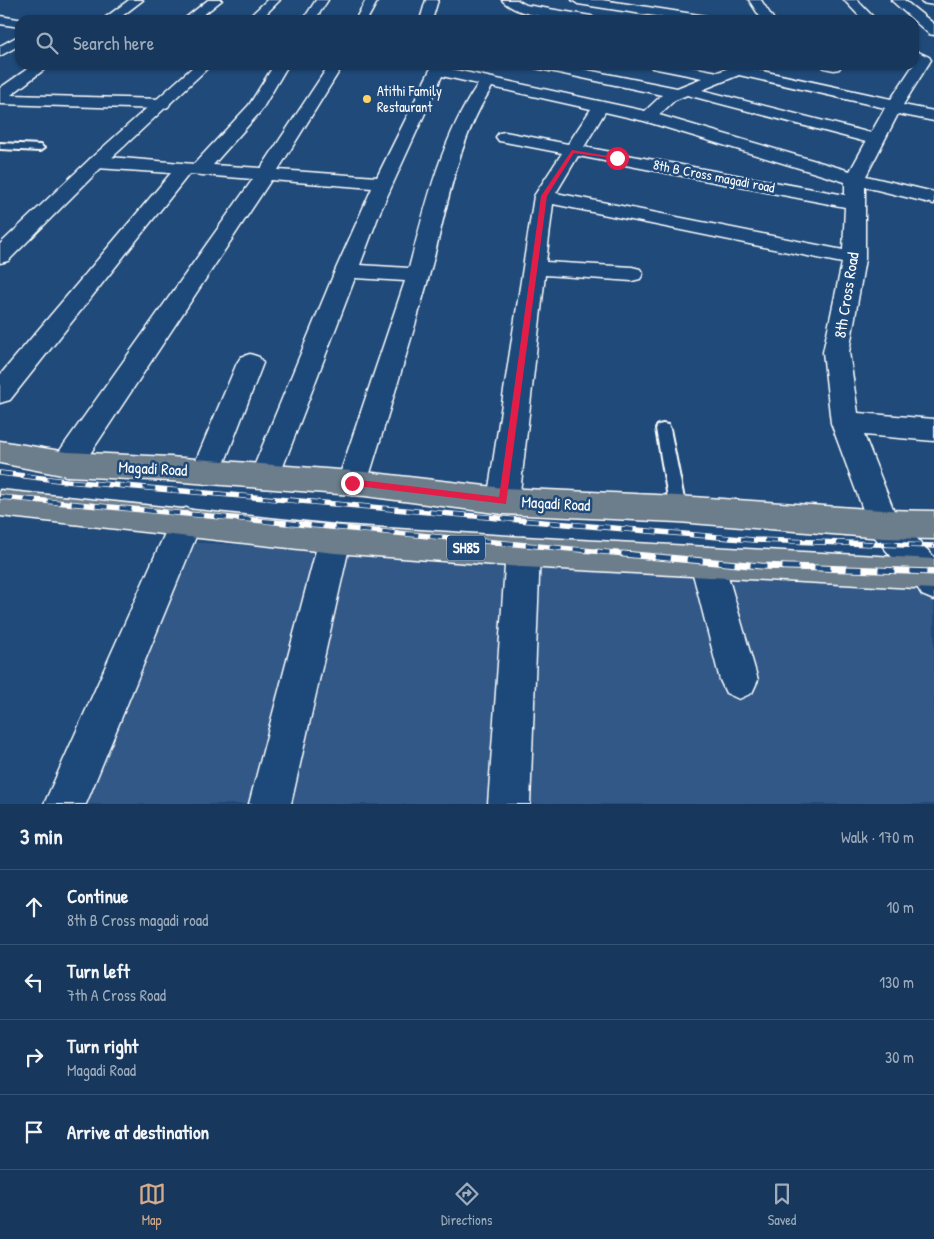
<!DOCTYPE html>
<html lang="en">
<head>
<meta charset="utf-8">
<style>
  :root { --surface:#17385c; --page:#203f62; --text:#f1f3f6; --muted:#9eacbb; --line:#365272; --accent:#d6ab8b }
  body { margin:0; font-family:"Patrick Hand",sans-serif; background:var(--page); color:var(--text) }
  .stop { position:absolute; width:15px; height:15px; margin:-11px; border:4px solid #e11d48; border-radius:50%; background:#fff }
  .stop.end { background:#e11d48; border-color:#fff; box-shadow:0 1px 5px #0008 }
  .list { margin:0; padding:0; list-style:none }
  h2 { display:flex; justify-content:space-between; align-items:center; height:65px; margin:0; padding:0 20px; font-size:21px }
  h2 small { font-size:16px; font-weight:400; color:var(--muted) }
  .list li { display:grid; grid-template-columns:32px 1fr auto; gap:15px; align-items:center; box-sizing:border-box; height:75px; padding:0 20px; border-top:1px solid var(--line) }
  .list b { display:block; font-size:19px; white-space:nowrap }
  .list p { margin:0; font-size:16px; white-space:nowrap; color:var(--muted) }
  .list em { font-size:16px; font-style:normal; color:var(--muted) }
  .icon { flex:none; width:28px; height:28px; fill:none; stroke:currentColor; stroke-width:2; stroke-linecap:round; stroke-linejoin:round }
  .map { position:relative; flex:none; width:934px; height:804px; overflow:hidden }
  .search { position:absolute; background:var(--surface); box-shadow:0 1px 4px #0004; left:15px; right:15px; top:15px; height:55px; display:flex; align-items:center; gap:12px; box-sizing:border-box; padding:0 18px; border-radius:15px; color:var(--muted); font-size:19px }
  .sheet { height:365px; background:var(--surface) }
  nav { display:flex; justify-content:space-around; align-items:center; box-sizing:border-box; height:70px; border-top:1px solid var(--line); background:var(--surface); font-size:14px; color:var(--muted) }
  nav a { display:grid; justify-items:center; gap:2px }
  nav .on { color:var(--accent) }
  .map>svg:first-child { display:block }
  .built { fill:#305888 }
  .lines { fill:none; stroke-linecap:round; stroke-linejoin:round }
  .service-casing { stroke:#fff; stroke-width:4 }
  .minor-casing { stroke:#fff; stroke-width:3 }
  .tertiary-casing { stroke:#fff; stroke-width:3 }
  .primary-casing { stroke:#fff; stroke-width:3 }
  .service { fill:#1f4a7a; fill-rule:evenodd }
  .minor { fill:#1f4a7a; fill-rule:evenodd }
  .tertiary { fill:#1f4a7a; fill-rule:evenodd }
  .primary { fill:#6c7d8b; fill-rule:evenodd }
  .rail-far1-casing { stroke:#fff; stroke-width:5.5 }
  .rail-casing { stroke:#fff; stroke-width:7 }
  .rail-far1 { stroke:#1f4a7a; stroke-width:4; stroke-dasharray:12; stroke-linecap:butt }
  .rail { stroke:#1f4a7a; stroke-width:5; stroke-dasharray:16; stroke-linecap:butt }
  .route { fill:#e11d48 }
  .poi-dot { fill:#ffd166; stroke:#1f4a7a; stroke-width:2 }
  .labels { text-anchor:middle; stroke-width:5; stroke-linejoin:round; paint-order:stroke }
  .far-poi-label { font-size:14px; fill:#fff; stroke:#1f4a7a; text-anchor:start }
  .far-street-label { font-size:14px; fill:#fff; stroke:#1f4a7a }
  .shield { fill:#1f4a7a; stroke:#bcc9d7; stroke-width:1 }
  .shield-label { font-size:15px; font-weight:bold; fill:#fff }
  .street-label { font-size:16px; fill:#fff; stroke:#1f4a7a }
</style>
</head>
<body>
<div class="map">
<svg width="934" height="804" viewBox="0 0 934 804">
  <rect width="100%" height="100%" fill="#1f4a7a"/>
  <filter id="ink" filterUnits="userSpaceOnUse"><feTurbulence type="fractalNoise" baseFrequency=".02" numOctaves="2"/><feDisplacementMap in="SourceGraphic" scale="10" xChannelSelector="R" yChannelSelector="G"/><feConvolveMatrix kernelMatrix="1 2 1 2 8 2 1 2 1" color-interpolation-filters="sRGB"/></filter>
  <g filter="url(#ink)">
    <path class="built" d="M167 541 934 581V804H51Z"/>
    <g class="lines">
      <g class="service-casing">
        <g id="service">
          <path d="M0 143 40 145 44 148 40 151 0 149Z"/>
          <path d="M663 424 668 425 670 429 686 509 684 514 678 516 672 514 670 509 656 429 658 425Z"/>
        </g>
      </g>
      <g class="minor-casing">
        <g id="minor">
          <path d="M129 0H143L117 20H102Z"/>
          <path d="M208 0H222L197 20H183Z"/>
          <path d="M316 0H328L315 20H303Z"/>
          <path d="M366 0H378L367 20H355Z"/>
          <path d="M426 0H438L432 20H420Z"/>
          <path d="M502 0H517L526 5 591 16 597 20C573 20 518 19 502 0Z"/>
          <path d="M572 0H602L706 16 712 20H681L578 4Z"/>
          <path d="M749 0H761L774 20H762Z"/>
          <path d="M844 0H857L876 20H863Z"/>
          <path d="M891 0H904L934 24V35L929 34Z"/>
          <path d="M920 0H934V5L922 3Z"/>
          <path d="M0 16 24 20H20V27L0 24Z"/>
          <path d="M20 35V45L0 56V46Z"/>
          <path d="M914 50 929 57 931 60 903 105 934 111V121L898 114 866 176 934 192V204L865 187V259L849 352 858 413 934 419V441L864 435 896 516 934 557V600L922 595 916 585 872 534 831 423 823 352 842 263 553 204 546 262 632 267 640 269 643 274 640 279 632 281 545 275 519 501 514 510 503 514 492 510 487 501 534 196 562 153 505 142 499 141 496 137 499 133 505 132 568 144 591 109 492 87C455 145 447 211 429 276 410 345 388 414 367 483L363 492 352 495 341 492 337 483 405 281 355 278 276 485 265 488 254 485 250 476 335 271 372 188 271 180 78 472 67 476 56 472 52 464 56 456 253 179 189 174 10 400 0 403V375L171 173 97 168 91 166 88 162 91 158 97 156 194 164 249 105 274 65H288L261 111 213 165 261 168 329 65H343L278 170 377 177 430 70 432 67 437 66 645 111 662 95 540 69 535 68 533 65H562L677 88 702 78 652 68 650 65H680L718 72 737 65H757L753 69 891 99 916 61 914 60ZM739 75 885 108 871 133 702 90ZM442 76 478 84C441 139 426 204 409 268L360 265 380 212ZM687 95 866 142 850 171 659 115 675 100ZM605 112 644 121 845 182V195L584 147ZM578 156 845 207 843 250 556 193Z"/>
          <path d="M33 65H50L11 95 162 99 168 101 170 104 168 107 162 109 0 104V88Z"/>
          <path d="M822 65H841V66L839 69 834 70 824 68Z"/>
          <path d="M250 354 259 357 263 363 221 472 217 481 206 484 195 481 191 472 237 363 241 357Z"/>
          <path d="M186 508 197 512 202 522 86 804H44L170 522 175 512Z"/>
          <path d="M335 525 347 529 351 539 291 804H249L319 539 323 529Z"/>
          <path d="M523 537 535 542 540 552 530 804H488L506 552 511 542Z"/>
          <path d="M707 547 719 551 724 562 758 680 752 693 739 699 726 693 720 680 690 562 695 551Z"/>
        </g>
      </g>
      <g class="tertiary-casing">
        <g id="tertiary">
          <path d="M267 0H280L260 20H246Z"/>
          <path d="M195 65H211L103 166 8 261 0 263V244L91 158Z"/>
        </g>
      </g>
      <g class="primary-casing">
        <g id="primary">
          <path d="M0 441 67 452 170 457 365 472 503 488 678 496 883 510 934 511V539L883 538 678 522 503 514 365 496 170 481 67 476 0 463Z"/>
          <path d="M0 490 335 525 523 537 934 559V589L523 567 335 553 0 516Z"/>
        </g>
      </g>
      <use href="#service" class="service"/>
      <use href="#minor" class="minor"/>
      <use href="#tertiary" class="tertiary"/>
      <use href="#primary" class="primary"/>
      <g class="rail-far1-casing">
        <g id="rail-far1">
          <path d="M0 473 66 481 754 540 934 546"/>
          <path d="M0 497 637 555"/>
        </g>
      </g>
      <g class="rail-casing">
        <path id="rail" d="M623 554 761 566 934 572"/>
      </g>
      <use href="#rail-far1" class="rail-far1"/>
      <use href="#rail" class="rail"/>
    </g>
  </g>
  <path class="route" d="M572 150 620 158 617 159 574 153 547 196 506 504 349 485V480L352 479 499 497 541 196Z"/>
  <circle class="poi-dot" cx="367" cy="99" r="5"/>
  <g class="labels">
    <g class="far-poi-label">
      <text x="377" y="96">Atithi Family<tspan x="377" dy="16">Restaurant</tspan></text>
    </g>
    <g class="far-street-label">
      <text transform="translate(714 176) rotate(11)" y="5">8th B Cross magadi road</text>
    </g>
    <rect class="shield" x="447" y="535.5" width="38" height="25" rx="4"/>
    <g class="shield-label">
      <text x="466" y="553">SH85</text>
    </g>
    <g class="street-label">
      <text transform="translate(846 295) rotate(-81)" y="6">8th Cross Road</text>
      <text transform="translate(153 468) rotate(3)" y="6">Magadi Road</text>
      <text transform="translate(556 503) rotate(3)" y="6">Magadi Road</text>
    </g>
  </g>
</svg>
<div class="stop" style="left:617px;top:158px"></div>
<div class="stop end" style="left:352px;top:483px"></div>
<div class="search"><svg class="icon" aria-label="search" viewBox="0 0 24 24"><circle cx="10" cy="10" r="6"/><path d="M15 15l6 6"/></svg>Search here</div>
</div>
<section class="sheet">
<h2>3 min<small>Walk · 170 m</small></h2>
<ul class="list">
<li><svg class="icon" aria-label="ahead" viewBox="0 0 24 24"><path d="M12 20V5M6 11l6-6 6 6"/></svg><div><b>Continue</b><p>8th B Cross magadi road</p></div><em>10 m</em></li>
<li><svg class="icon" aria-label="left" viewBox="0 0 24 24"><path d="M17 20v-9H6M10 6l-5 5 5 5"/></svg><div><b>Turn left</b><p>7th A Cross Road</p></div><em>130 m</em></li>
<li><svg class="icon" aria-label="right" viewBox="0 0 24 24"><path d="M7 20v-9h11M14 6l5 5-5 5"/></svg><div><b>Turn right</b><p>Magadi Road</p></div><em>30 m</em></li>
<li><svg class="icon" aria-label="arrive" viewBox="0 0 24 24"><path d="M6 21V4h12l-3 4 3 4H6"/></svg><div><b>Arrive at destination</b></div></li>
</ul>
</section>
<nav>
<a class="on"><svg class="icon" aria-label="map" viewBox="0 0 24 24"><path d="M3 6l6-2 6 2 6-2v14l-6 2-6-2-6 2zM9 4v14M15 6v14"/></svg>Map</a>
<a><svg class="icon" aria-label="directions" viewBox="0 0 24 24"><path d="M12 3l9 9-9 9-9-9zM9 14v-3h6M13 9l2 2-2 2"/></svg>Directions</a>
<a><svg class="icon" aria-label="saved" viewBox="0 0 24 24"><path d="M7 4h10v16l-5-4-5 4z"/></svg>Saved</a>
</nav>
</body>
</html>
